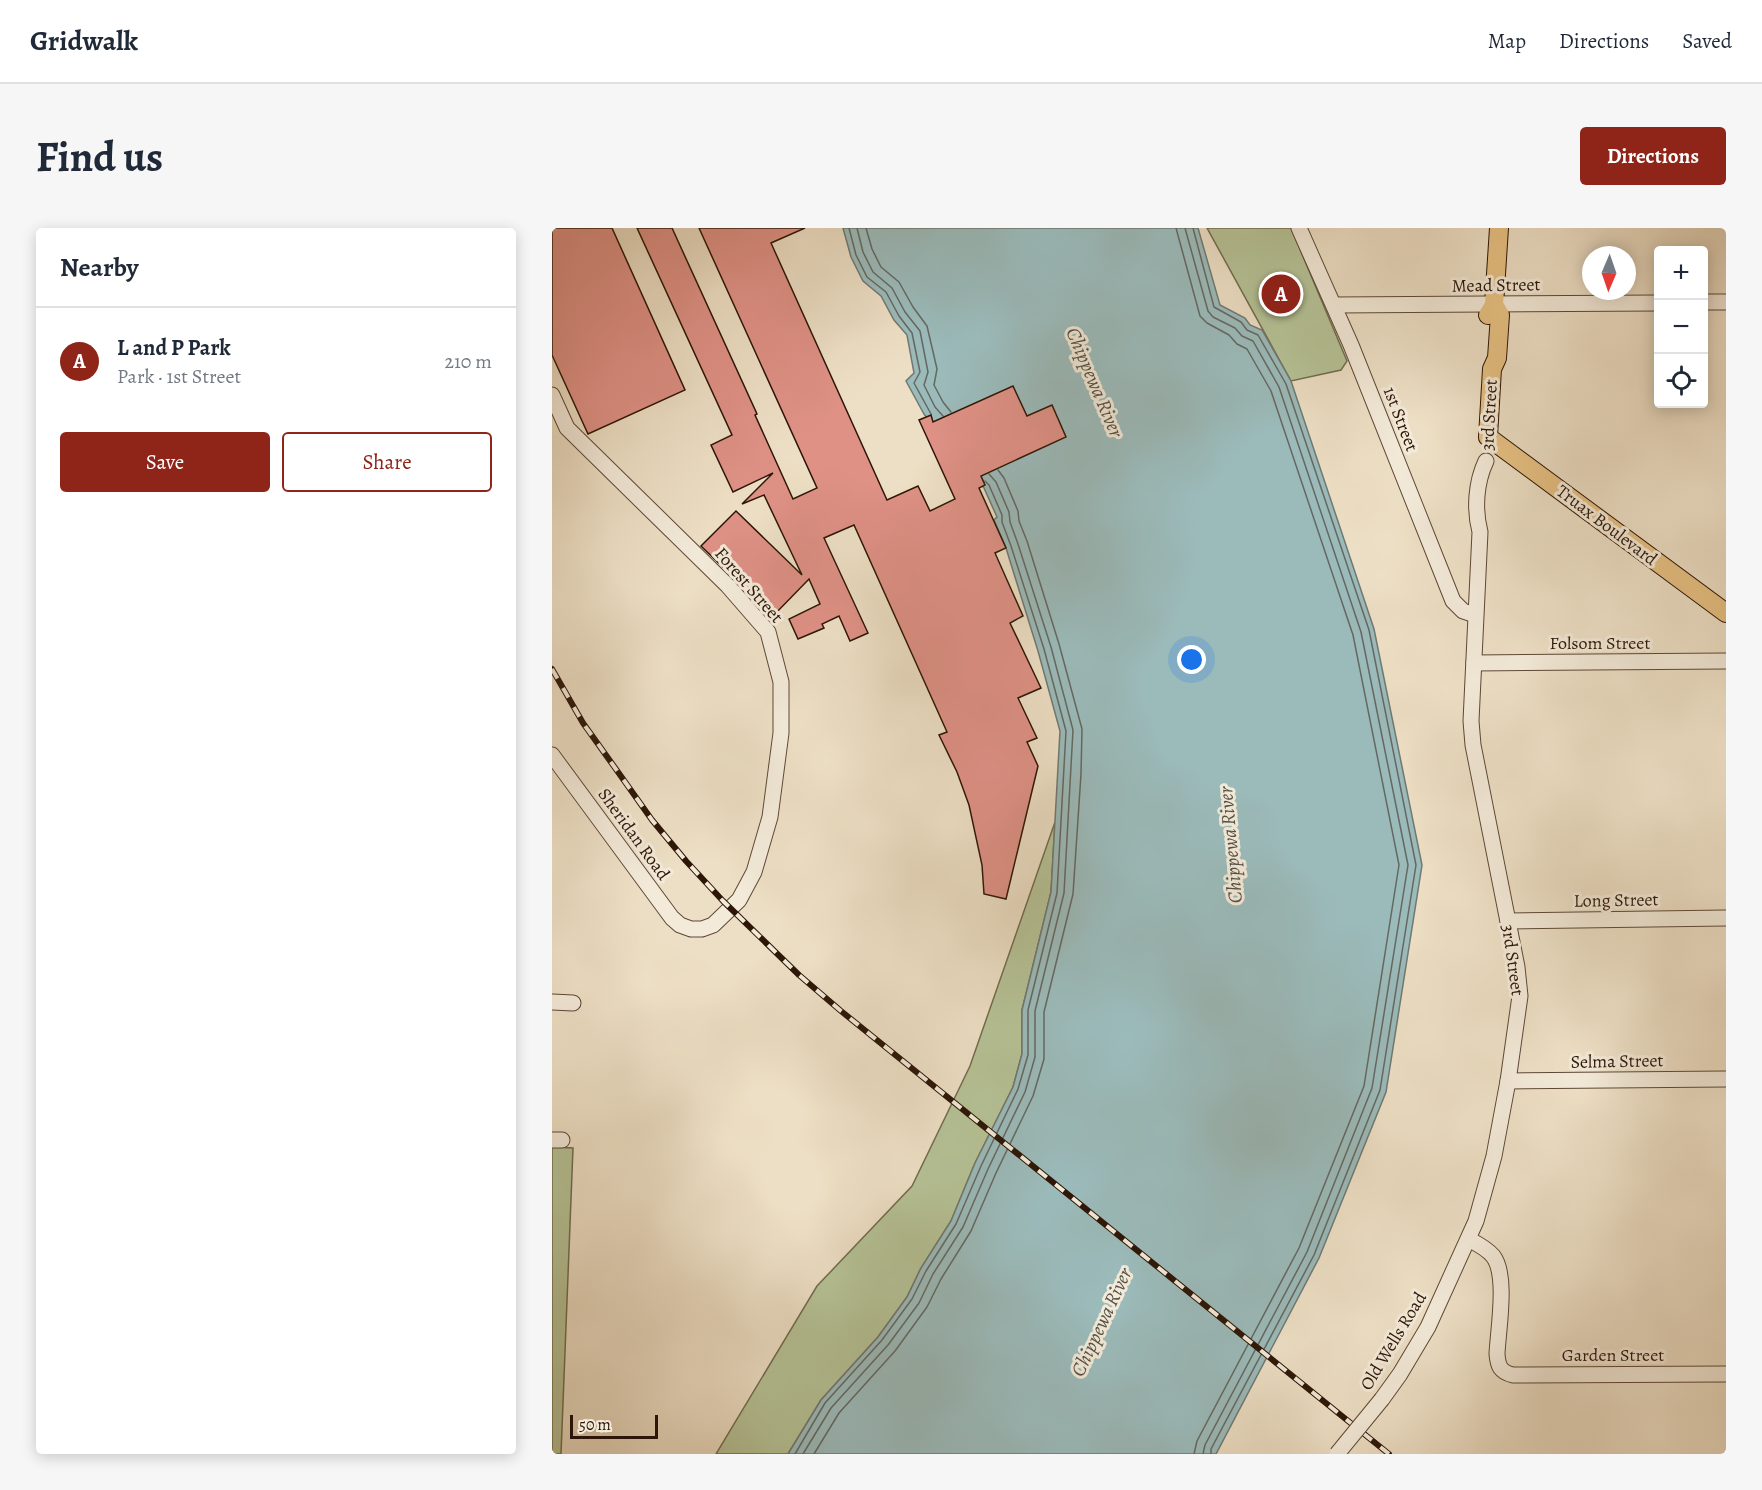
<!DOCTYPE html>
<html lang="en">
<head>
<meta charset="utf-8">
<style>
  :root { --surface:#fff; --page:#f6f6f7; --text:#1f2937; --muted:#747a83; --line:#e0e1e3; --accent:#8f2418 }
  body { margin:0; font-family:Alegreya,serif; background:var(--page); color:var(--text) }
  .controls { position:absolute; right:18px; top:18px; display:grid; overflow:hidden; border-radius:6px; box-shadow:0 3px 15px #0003 }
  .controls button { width:54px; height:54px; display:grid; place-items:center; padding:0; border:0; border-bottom:2px solid var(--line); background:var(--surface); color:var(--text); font:30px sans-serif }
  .compass { position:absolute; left:1030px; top:18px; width:54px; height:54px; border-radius:50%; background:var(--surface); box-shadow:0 3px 15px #0003; rotate:182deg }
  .scale { position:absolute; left:18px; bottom:15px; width:88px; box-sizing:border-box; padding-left:6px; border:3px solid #2d1607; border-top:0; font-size:16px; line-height:21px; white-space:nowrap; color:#2d1607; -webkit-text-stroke:4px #f3ead9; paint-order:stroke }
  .you { position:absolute; left:640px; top:432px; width:21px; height:21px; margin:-15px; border:4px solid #fff; border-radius:50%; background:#1a73e8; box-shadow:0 0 0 9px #1a73e833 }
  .badge { display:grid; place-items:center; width:39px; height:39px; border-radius:50%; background:var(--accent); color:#fff; font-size:20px; font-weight:700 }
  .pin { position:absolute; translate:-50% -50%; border:3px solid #fff; box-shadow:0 2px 6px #0006 }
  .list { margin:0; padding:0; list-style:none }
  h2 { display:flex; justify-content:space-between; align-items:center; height:78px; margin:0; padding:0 24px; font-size:26px }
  h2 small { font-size:20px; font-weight:400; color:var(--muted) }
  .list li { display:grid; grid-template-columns:39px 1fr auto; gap:18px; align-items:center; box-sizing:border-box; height:108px; padding:0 24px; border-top:2px solid var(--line) }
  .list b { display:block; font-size:22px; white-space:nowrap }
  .list p { margin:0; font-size:20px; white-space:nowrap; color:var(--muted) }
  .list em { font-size:20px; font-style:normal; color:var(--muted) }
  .actions { display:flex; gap:12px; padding:18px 24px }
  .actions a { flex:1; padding:14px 0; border:2px solid var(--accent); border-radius:6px; text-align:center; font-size:21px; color:var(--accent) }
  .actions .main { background:var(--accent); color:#fff }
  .icon { flex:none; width:33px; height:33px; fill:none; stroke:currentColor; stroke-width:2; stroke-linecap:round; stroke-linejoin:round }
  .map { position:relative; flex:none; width:1174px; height:1226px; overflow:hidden; border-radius:6px }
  header { display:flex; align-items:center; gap:36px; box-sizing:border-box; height:84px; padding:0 30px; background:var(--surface); border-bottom:2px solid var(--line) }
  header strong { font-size:28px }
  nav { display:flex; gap:33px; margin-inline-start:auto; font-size:21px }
  .intro { display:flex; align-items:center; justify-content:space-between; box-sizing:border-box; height:144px; padding:0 36px }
  h1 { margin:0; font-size:42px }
  .button { padding:15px 27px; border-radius:6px; background:var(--accent); color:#fff; font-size:21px; font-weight:700 }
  main { display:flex; gap:36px; padding:0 36px }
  aside { flex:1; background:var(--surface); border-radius:6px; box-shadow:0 3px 15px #0003 }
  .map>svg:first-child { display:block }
  .green { fill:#b5c296; stroke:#716c4e; stroke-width:1.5 }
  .water { fill:#9bbbbb; stroke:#6f7973; stroke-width:1.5 }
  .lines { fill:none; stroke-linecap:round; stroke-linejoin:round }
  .shore { stroke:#646861; stroke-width:1.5 }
  .building { fill:#df9186; stroke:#2d1607; stroke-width:1.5 }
  .minor-casing { stroke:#5d4836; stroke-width:17 }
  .major-casing { stroke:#2d1607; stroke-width:20 }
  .minor { stroke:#f3ead9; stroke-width:15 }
  .major { stroke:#e6c082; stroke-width:18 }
  .rail-casing { stroke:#2d1607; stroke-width:6 }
  .rail { stroke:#f3ead9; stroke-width:4; stroke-dasharray:11; stroke-linecap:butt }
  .minor-bridge-casing { stroke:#5d4836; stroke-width:17; stroke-linecap:butt }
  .minor-bridge { stroke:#f3ead9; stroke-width:15 }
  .labels { text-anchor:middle; stroke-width:6; stroke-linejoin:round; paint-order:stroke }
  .street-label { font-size:18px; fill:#2d1607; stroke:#f3ead9 }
  .water-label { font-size:20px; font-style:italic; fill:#545046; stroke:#f3ead9 }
</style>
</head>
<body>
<header>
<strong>Gridwalk</strong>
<nav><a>Map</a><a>Directions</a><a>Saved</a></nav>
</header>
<div class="intro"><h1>Find us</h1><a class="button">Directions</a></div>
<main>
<aside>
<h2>Nearby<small></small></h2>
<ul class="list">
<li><span class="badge">A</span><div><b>L and P Park</b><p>Park · 1st Street</p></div><em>210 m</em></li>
</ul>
<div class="actions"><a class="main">Save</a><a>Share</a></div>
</aside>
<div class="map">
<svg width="1174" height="1226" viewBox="0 0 1174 1226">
  <rect width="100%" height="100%" fill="#eddfc5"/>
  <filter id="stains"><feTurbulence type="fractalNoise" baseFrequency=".00333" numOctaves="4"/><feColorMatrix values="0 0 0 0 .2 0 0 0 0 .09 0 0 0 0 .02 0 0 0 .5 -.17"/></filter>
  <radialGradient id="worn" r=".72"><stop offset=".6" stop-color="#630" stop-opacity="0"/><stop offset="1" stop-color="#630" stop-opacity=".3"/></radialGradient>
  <g class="green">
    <path d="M655 0H739L795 133 789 142 739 153Z"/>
    <path d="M503 594 499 664 470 782V826L461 859 423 935 399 993 369 1040 355 1069 326 1109 269 1172 236 1226H164L265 1058 360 958 418 838Z"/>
    <path d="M0 919 21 920 9 1226H0Z"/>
  </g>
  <path class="water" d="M291 0H646L668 77 693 90 698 97 710 102 739 153 822 401 870 637 834 864 767 1030 664 1226H236L269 1172 326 1109 355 1069 369 1040 399 993 423 935 461 859 470 826V782L499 664 508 503 486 423 454 320 442 292 445 289 432 260 372 186 354 153 362 145 355 107 342 92 329 68 311 53 299 29Z"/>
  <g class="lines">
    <g class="shore">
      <path d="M297 0 304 27 315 49 334 64 347 88 360 105 368 144 362 155 379 186"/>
      <path d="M305 0 311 24 321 44 340 60 353 84 368 103 376 144 372 157 383 179 391 188"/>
      <path d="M314 0 320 21 329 39 347 54 361 79 375 98 385 141 382 157 391 174 399 184"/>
      <path d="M624 0 648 88 655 95 677 107 685 116 695 121 719 163 801 407 847 637 812 858 747 1020 645 1213 642 1226"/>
      <path d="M633 0 656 83 661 89 683 100 690 108 701 113 727 159 809 404 856 637 820 860 755 1024 653 1217 651 1226"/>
      <path d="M641 0 662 79 689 94 695 102 706 107 734 156 817 402 864 637 828 862 762 1027 659 1221V1226"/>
      <path d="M243 1226 273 1175 330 1112 360 1071 374 1043 404 996 429 938 466 861 476 827V782L505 665 514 503 492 421 459 318 450 294V287L437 257 433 253"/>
      <path d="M251 1226 279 1180 336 1117 367 1075 381 1046 411 999 436 941 473 864 483 829V783L512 665 521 502 499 419 466 316 458 294 457 284 444 254 437 246"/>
      <path d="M262 1226 287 1185 343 1123 375 1079 389 1051 419 1003 444 945 481 868 492 831V784L521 666 529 546 530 501 507 416 475 313 467 293 466 283 452 250 446 242"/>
    </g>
  </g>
  <g class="building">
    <path d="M0 0H60L133 162 36 206 0 127Z"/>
    <path d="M85 0H120L205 186 203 187 241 271 265 260 147 0H253L219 15 335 272 366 258 378 283 403 271 367 192 379 187 381 194 461 158 475 188 500 177 514 209 429 248 433 257 427 260 454 320 443 325 471 388 458 395 489 460 466 470 485 510 475 514 486 538 454 671 432 666 430 637 417 577 405 544 387 507 395 504 302 297 272 310 316 405 298 413 287 388 270 396 272 400 246 411 237 391 268 376 257 351 221 388 149 318 184 283 250 347 212 267 190 276 221 245 181 264 159 217 180 207Z"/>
  </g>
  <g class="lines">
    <g class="minor-casing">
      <g id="minor">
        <path d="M747 0 799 117 901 373 911 383 923 387"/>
        <path d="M1152 74H1174"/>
        <path d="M782 77 1106 75"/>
        <path d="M0 167 15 200 176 358 216 404 229 454V505L218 589 202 644 187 672 161 697 150 701H139L128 697 120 690 0 527"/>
        <path d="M922 435 1174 433"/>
        <path d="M956 693 1174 690"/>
        <path d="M0 774 21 775"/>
        <path d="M956 853 1174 851"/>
        <path d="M0 912H10"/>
        <path d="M918 1012C926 1016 935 1021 941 1028 956 1047 946 1102 945 1126 946 1138 948 1144 961 1147L1174 1146"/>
        <path d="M830 1171 848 1146 876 1099 924 993 942 928 956 853 968 768 965 739 921 517 919 493 928 304C922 281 924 254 934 233"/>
      </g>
    </g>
    <g class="major-casing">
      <g id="major">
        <path d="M942 77 948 87 945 130 940 141 936 209 1174 385"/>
        <path d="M936 87 942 77 947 0"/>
      </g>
    </g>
    <use href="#minor" class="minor"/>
    <use href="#major" class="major"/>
    <g class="rail-casing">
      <path id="rail" d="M0 441 31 495 66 544 100 592 134 633 171 673 247 747 289 783 837 1226"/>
    </g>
    <use href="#rail" class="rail"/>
    <g class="minor-bridge-casing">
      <path id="minor-bridge" d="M785 1226 830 1171"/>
    </g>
    <use href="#minor-bridge" class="minor-bridge"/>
  </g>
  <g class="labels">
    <g class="street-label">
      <text transform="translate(944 57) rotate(-1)" y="6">Mead Street</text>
      <text transform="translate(937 187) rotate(-87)" y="6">3rd Street</text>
      <text transform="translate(849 191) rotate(69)" y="6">1st Street</text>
      <text transform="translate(1055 297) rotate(37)" y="6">Truax Boulevard</text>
      <text transform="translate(197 357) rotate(49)" y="6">Forest Street</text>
      <text x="1048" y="421">Folsom Street</text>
      <text transform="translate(82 606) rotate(54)" y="6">Sheridan Road</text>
      <text transform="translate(1064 672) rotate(-1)" y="6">Long Street</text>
      <text transform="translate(961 732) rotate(82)" y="6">3rd Street</text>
      <text transform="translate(1065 833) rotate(-1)" y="6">Selma Street</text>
      <text transform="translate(841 1113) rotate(-59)" y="6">Old Wells Road</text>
      <text x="1061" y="1133">Garden Street</text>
    </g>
    <g class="water-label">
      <text transform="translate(543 154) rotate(67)" y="7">Chippewa River</text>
      <text transform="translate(678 617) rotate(-95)" y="7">Chippewa River</text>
      <text transform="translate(549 1094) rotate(-65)" y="7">Chippewa River</text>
    </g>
  </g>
  <rect width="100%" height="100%" filter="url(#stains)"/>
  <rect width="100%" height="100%" fill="url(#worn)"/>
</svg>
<div class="controls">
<button>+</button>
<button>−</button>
<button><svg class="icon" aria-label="locate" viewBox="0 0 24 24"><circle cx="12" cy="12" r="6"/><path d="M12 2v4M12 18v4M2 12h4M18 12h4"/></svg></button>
</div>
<svg class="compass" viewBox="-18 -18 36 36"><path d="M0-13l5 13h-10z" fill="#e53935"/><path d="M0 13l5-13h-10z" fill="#747a83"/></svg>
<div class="scale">50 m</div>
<div class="you"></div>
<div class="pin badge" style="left:729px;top:66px">A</div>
</div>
</main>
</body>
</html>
